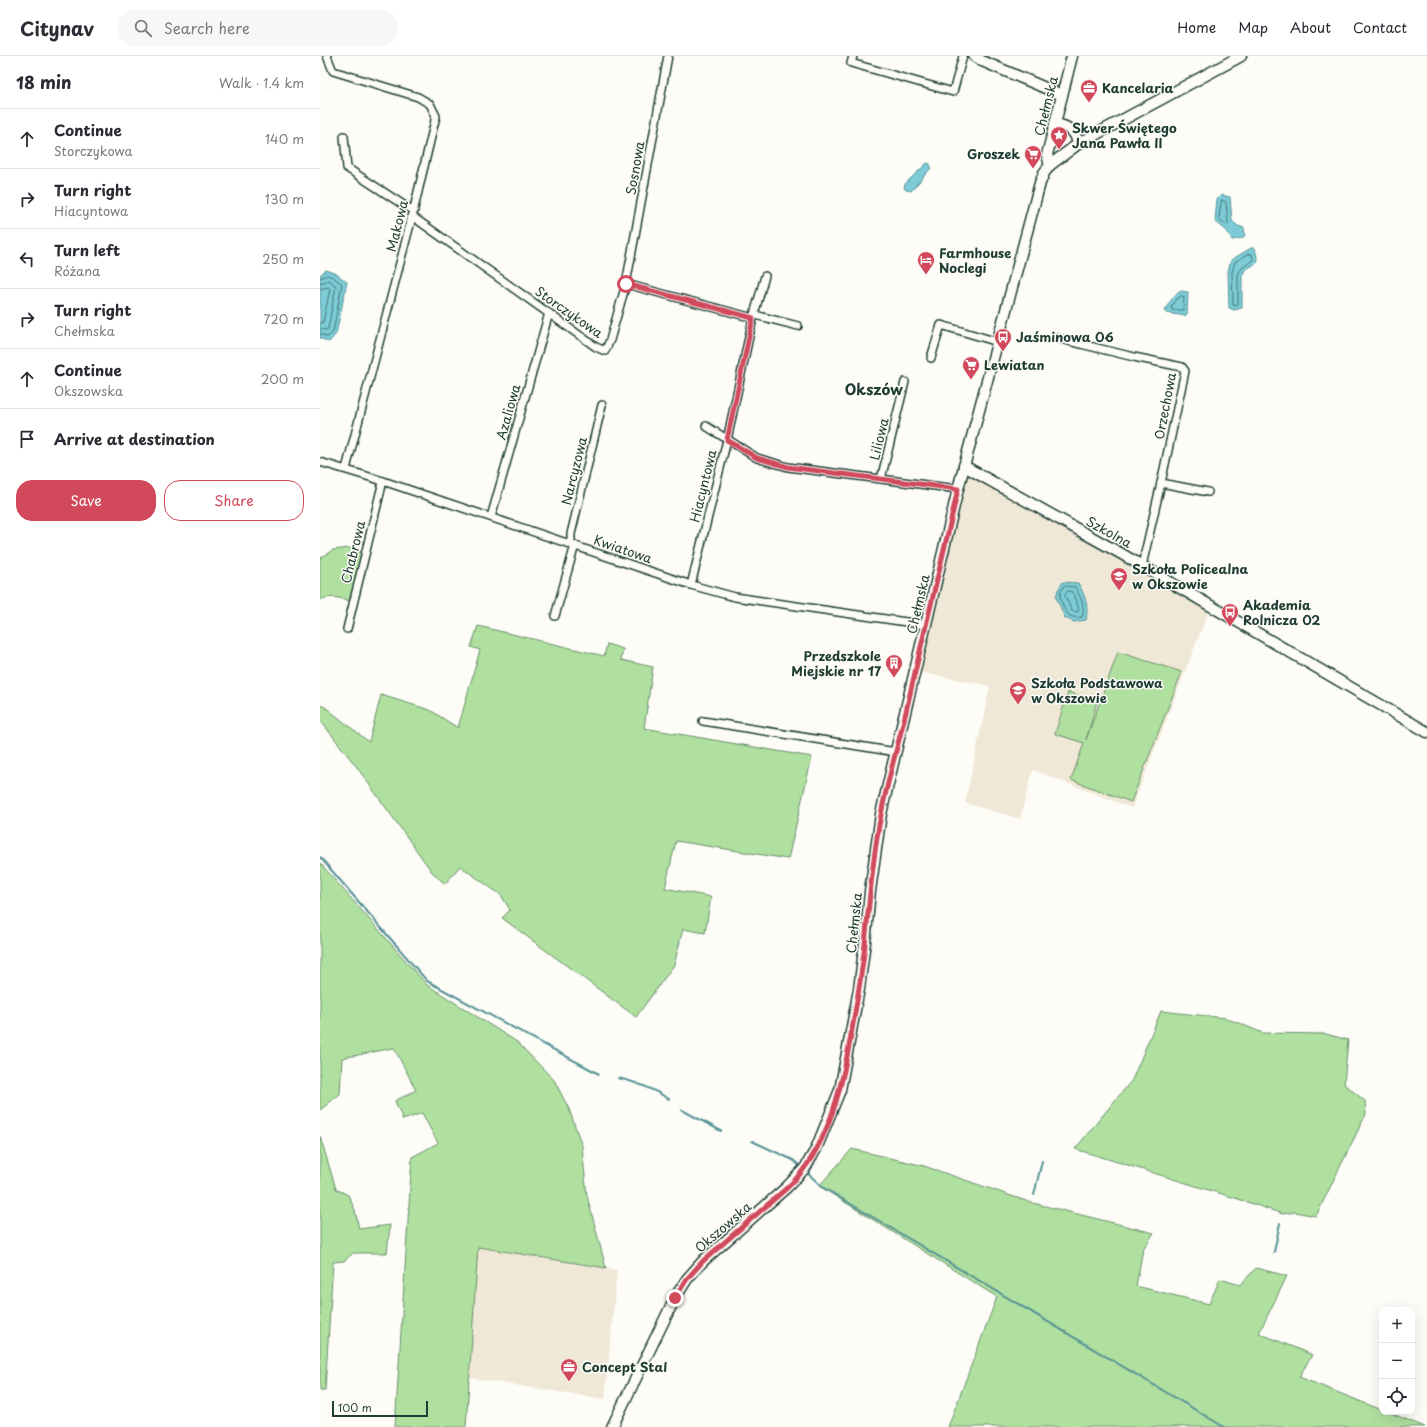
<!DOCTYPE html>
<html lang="en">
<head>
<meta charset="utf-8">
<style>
  :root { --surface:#fff; --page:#f7f7f7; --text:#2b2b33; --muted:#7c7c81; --line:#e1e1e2; --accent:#d1495b }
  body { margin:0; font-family:"Playpen Sans",sans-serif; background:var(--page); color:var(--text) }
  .controls { position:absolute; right:12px; bottom:12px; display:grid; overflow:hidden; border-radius:8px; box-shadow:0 4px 16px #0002 }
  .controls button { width:36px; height:36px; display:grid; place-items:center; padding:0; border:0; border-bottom:1px solid var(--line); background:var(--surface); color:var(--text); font:20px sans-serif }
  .scale { position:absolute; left:12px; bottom:10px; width:96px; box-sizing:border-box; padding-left:4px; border:2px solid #1f3d34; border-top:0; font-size:11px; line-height:14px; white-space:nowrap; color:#1f3d34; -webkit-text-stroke:3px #fdfcf7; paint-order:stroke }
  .stop { position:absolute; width:12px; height:12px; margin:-9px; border:3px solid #d1495b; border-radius:50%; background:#fff }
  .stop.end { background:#d1495b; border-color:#fff; box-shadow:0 1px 4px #0008 }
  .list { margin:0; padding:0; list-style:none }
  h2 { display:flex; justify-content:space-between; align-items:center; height:52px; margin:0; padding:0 16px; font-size:17px }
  h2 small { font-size:13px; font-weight:400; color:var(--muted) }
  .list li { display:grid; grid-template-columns:26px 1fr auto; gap:12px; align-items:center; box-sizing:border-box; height:60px; padding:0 16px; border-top:1px solid var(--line) }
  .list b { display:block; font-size:15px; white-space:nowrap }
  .list p { margin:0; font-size:13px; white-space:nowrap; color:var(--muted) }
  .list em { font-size:13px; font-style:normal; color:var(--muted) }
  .actions { display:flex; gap:8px; padding:12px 16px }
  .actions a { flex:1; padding:9px 0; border:1px solid var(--accent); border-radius:16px; text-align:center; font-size:14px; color:var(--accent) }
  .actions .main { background:var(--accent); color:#fff }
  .icon { flex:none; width:22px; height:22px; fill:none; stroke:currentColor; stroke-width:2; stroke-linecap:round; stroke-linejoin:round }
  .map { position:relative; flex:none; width:1107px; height:1371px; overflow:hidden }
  header { display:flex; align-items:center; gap:24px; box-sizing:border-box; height:56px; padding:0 20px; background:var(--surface); border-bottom:1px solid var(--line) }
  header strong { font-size:19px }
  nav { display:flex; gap:22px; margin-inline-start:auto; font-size:14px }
  .search { width:280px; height:36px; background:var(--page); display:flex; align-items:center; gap:10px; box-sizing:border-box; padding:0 14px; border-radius:16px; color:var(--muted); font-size:15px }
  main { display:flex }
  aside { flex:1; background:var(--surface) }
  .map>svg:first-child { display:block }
  .built { fill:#f0e8d6 }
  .green { fill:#b0e0a0; stroke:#688e6a }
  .water { fill:#7bcbd6; stroke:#569295 }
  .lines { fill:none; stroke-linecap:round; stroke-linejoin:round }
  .shore { stroke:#447675; stroke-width:1 }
  .stream { stroke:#569295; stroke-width:2 }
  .street-casing { stroke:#1f3d34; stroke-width:10 }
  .secondary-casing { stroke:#1f3d34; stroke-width:13 }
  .street { stroke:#fdfcf7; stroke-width:7 }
  .secondary { stroke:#fdfcf7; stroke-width:10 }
  .route { stroke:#d1495b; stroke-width:5 }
  .labels { text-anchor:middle; stroke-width:3; stroke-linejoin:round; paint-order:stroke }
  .poi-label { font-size:13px; font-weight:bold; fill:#1f3d34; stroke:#fdfcf7; text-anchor:start }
  .street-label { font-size:13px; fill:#1f3d34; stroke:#fdfcf7 }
  .quarter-label { font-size:15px; font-weight:bold; fill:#1f3d34; stroke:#fdfcf7 }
</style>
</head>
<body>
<header>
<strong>Citynav</strong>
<div class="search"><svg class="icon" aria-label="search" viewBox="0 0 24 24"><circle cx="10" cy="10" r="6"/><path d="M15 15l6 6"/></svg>Search here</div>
<nav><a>Home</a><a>Map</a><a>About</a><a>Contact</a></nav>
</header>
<main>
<aside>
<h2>18 min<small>Walk · 1.4 km</small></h2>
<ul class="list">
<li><svg class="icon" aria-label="ahead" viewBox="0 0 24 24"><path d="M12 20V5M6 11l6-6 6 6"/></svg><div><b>Continue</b><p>Storczykowa</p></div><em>140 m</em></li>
<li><svg class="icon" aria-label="right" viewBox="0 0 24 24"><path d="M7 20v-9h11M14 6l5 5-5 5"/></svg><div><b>Turn right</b><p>Hiacyntowa</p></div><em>130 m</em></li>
<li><svg class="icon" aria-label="left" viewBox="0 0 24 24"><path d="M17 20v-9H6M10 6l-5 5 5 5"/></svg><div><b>Turn left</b><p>Różana</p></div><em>250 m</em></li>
<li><svg class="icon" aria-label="right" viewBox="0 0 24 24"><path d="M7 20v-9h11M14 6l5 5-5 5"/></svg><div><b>Turn right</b><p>Chełmska</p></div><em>720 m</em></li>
<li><svg class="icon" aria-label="ahead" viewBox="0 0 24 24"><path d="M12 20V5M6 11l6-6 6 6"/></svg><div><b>Continue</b><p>Okszowska</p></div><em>200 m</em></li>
<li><svg class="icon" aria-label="arrive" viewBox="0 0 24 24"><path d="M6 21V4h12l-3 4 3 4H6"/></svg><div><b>Arrive at destination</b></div></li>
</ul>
<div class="actions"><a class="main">Save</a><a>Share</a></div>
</aside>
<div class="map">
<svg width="1107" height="1371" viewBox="0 0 1107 1371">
  <rect width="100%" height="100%" fill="#fdfcf7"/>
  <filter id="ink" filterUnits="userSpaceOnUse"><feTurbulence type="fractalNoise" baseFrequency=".025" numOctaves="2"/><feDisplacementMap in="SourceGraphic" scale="8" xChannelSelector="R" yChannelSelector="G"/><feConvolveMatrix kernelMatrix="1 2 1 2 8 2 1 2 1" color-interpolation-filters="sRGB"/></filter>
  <g filter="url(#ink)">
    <g class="built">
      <path d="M646 416 889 554 812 752 713 714 700 763 645 747 670 630 599 616Z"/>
      <path d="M158 1191 297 1214 285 1343 149 1322Z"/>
    </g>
    <g class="green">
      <path d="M29 492 42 496 30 545C20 542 10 539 0 544V502L13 494Z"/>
      <path d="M158 570 284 600 287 588 303 593 301 604 333 611 324 672 492 701 468 803 356 785 345 832 391 841 385 877 363 873 354 909 316 961 182 862 190 854 181 839 140 810 125 828 112 816 36 710 0 664V649L5 651 49 686 61 639 110 654 138 672 160 594 151 591Z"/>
      <path d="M798 596 862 616 811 746 751 724 764 687 735 678 748 636 777 646 766 684Z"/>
      <path d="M0 807 107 929 197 986 234 1024 249 1053 262 1090 267 1140 286 1212 158 1191 146 1371H75L92 1101 118 1087 102 1057 83 1064 75 1045 96 1034 74 992 22 1002 20 1038 0 1054Z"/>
      <path d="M841 955 906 962 943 977 1006 978 1028 984 1024 1028 1045 1045 1046 1058 996 1160 975 1156 963 1158 915 1142 755 1093 812 1024Z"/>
      <path d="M0 1080 16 1133 28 1139 35 1154 39 1173 70 1169 67 1197H33L24 1205 13 1206 5 1334H0Z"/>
      <path d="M532 1093 604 1110 709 1146 834 1177 823 1193 816 1230 889 1248 900 1223 920 1229 936 1212 967 1220 939 1277 992 1299 979 1321 1062 1354V1356H1068L1105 1371H628L677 1241 499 1130Z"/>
    </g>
    <g class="water">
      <path d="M607 107 610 108 611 112 591 135 586 134 584 132 585 128Z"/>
      <path d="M901 139 910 141 912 165 918 170 924 172 925 179 923 182 912 184 907 175 895 165 897 143Z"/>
      <path d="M931 192H935L938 206 925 214 922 220V252L914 254 909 252 908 215 911 204Z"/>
      <path d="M6 214 15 217 27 226 16 278 9 286 0 282V219Z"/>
      <path d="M861 235 868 236 867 258 865 260 847 257 845 256C847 248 854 239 861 235Z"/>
      <path d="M743 526 758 527C765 539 769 550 766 564L754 566 745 562 736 541 738 534Z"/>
    </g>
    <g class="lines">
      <g class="shore">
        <path d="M902 144 906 146 908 167 907 169 899 163Z"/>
        <path d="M929 198H932L933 204 922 212 918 218V248L914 250 913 248 912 216 915 206Z"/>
        <path d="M0 222 8 219 13 221 22 228 13 276 8 281 0 278"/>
        <path d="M0 227 9 224 16 230 8 273 6 274 0 273"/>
        <path d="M0 233 8 231 10 233 3 266 0 267"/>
        <path d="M862 240 864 241 863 254H852L851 251 859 241Z"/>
        <path d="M745 530 755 531C760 539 766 552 762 561 747 564 744 553 740 541L741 535Z"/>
        <path d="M748 535 752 536 755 540 759 554 757 556 752 555 745 540Z"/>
      </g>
      <g class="stream">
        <path d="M0 801 107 925 279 1018"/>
        <path d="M298 1022C317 1026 333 1033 349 1043"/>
        <path d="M362 1054 401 1075"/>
        <path d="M432 1085 473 1104 481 1111"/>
        <path d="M486 1116 504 1132 904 1371"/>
        <path d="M714 1139 722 1105"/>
        <path d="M954 1196 960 1167"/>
      </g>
      <g class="street-casing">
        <g id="street">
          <path d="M7 0 13 15 98 41 110 48 116 60 92 161 26 413"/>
          <path d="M533 0 531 7 633 36 643 0"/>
          <path d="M24 80 27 112 85 150 94 155"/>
          <path d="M92 161 96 163 276 291 285 295 290 284 306 228 348 0"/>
          <path d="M306 228 433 262"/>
          <path d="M435 259 478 270"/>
          <path d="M736 282 814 301 862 311 865 315 841 427 822 510"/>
          <path d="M611 302 621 269 678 286"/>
          <path d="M386 370 437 402 468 411 638 433"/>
          <path d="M0 406 63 425 371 529 415 541 607 569"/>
          <path d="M561 423 585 326"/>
          <path d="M841 427 888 436"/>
          <path d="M171 461 229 257"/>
          <path d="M251 488V478L282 349"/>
          <path d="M371 529 407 384 433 262 445 220"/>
          <path d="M235 560 255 489"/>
          <path d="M27 573 63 425"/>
          <path d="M383 665 576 696"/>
        </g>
      </g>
      <g class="secondary-casing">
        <g id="secondary">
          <path d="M654 0 662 5 742 39"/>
          <path d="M735 68C748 70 756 75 758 88"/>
          <path d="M730 109 727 99 752 0"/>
          <path d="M644 410 800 497 1107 676"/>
          <path d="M292 1371 355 1242 367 1223 383 1205 467 1131 485 1112 496 1093 520 1034 539 933 546 878 550 835 561 758 638 433 720 127 724 117 730 109 758 88 921 0"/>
        </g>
      </g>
      <use href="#street" class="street"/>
      <use href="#secondary" class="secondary"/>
    </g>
  </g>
  <g class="lines" filter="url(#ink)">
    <path class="route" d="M306 228 433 262 407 384 437 402 468 411 638 433C621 509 602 584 585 660 577 693 567 726 561 759 553 798 550 838 546 878 543 912 537 946 531 979 522 1031 508 1093 468 1131L383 1205 367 1223 355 1242"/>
  </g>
  <defs>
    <g id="office-pin" transform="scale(0.9)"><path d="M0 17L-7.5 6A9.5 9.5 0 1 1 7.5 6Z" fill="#d1495b" stroke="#fdfcf7"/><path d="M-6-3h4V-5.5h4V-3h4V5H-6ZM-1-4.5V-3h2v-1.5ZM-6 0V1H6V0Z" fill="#fff"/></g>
    <g id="sight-pin" transform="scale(0.9)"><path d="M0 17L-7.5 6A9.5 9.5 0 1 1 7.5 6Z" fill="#d1495b" stroke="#fdfcf7"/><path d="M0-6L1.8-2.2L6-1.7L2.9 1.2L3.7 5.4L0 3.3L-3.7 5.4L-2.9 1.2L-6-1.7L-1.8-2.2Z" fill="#fff"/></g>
    <g id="supermarket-pin" transform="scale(0.9)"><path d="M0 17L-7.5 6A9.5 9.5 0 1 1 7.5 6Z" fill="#d1495b" stroke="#fdfcf7"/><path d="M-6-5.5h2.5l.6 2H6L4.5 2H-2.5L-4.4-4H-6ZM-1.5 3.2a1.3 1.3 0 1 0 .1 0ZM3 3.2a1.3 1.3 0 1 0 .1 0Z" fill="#fff"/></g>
    <g id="hotel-pin" transform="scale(0.9)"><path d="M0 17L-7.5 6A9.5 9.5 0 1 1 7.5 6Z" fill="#d1495b" stroke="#fdfcf7"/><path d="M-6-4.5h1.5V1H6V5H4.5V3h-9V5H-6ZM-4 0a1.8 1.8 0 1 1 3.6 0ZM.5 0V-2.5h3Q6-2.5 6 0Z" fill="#fff"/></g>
    <g id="bus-pin" transform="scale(0.9)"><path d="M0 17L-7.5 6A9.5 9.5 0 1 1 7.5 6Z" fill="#d1495b" stroke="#fdfcf7"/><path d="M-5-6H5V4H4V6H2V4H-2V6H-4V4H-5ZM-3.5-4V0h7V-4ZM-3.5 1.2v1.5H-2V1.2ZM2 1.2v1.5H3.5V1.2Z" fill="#fff"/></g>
    <g id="university-pin" transform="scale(0.9)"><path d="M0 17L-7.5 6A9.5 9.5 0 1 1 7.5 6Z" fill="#d1495b" stroke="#fdfcf7"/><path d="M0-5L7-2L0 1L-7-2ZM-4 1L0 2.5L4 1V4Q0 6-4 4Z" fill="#fff"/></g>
    <g id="building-pin" transform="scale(0.9)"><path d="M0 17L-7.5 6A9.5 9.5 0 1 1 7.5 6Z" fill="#d1495b" stroke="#fdfcf7"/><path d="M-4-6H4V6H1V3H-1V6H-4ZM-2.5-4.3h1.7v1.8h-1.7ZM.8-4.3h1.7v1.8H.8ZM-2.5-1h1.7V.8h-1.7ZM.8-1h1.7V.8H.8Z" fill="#fff"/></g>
    <g id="school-pin" transform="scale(0.9)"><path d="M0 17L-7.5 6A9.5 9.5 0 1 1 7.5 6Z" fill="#d1495b" stroke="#fdfcf7"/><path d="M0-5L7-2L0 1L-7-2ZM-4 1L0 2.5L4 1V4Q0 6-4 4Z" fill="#fff"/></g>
  </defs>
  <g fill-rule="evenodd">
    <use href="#office-pin" x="769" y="32"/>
    <use href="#sight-pin" x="739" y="79"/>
    <use href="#supermarket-pin" x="713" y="98"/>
    <use href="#hotel-pin" x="606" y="204"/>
    <use href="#bus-pin" x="683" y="281"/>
    <use href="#supermarket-pin" x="651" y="309"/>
    <use href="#university-pin" x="799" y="520"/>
    <use href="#bus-pin" x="910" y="556"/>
    <use href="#building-pin" x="574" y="607"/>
    <use href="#school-pin" x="698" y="634"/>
    <use href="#office-pin" x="249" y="1311"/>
  </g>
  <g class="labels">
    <g class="poi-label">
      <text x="782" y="37">Kancelaria</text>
      <text x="752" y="77">Skwer Świętego<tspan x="752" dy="15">Jana Pawła II</tspan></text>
      <text x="700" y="103" text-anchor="end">Groszek</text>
      <text x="619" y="202">Farmhouse<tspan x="619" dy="15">Noclegi</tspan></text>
      <text x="696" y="286">Jaśminowa 06</text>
      <text x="664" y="314">Lewiatan</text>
      <text x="812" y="518">Szkoła Policealna<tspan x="812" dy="15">w Okszowie</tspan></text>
      <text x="923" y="554">Akademia<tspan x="923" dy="15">Rolnicza 02</tspan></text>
      <text x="561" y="605" text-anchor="end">Przedszkole<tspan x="561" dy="15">Miejskie nr 17</tspan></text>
      <text x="711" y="632">Szkoła Podstawowa<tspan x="711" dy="15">w Okszowie</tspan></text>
      <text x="262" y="1316">Concept Stal</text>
    </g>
    <g class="street-label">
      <text transform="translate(726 50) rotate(-76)" y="5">Chełmska</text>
      <text transform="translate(315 112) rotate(-80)" y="5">Sosnowa</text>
      <text transform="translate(77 170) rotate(-76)" y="5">Makowa</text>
      <text transform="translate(249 256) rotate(35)" y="5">Storczykowa</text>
      <text transform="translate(845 350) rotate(-79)" y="5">Orzechowa</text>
      <text transform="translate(188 356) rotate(-74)" y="5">Azaliowa</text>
      <text transform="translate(559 383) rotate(-76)" y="5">Liliowa</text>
      <text transform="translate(254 415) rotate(-76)" y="5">Narcyzowa</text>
      <text transform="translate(383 430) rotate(-76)" y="5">Hiacyntowa</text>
      <text transform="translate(789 476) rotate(29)" y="5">Szkolna</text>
      <text transform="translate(303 493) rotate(19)" y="5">Kwiatowa</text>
      <text transform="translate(33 496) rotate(-76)" y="5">Chabrowa</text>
      <text transform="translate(598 548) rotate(-77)" y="5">Chełmska</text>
      <text transform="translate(534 867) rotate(-84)" y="5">Chełmska</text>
      <text transform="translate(403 1171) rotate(-41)" y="5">Okszowska</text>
    </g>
    <g class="quarter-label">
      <text x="554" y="339">Okszów</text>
    </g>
  </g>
</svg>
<div class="controls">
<button>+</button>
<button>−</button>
<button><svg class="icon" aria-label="locate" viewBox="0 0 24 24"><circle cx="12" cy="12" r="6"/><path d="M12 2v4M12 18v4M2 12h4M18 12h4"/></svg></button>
</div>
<div class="scale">100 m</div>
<div class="stop" style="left:306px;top:228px"></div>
<div class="stop end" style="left:355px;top:1242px"></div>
</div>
</main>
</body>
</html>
